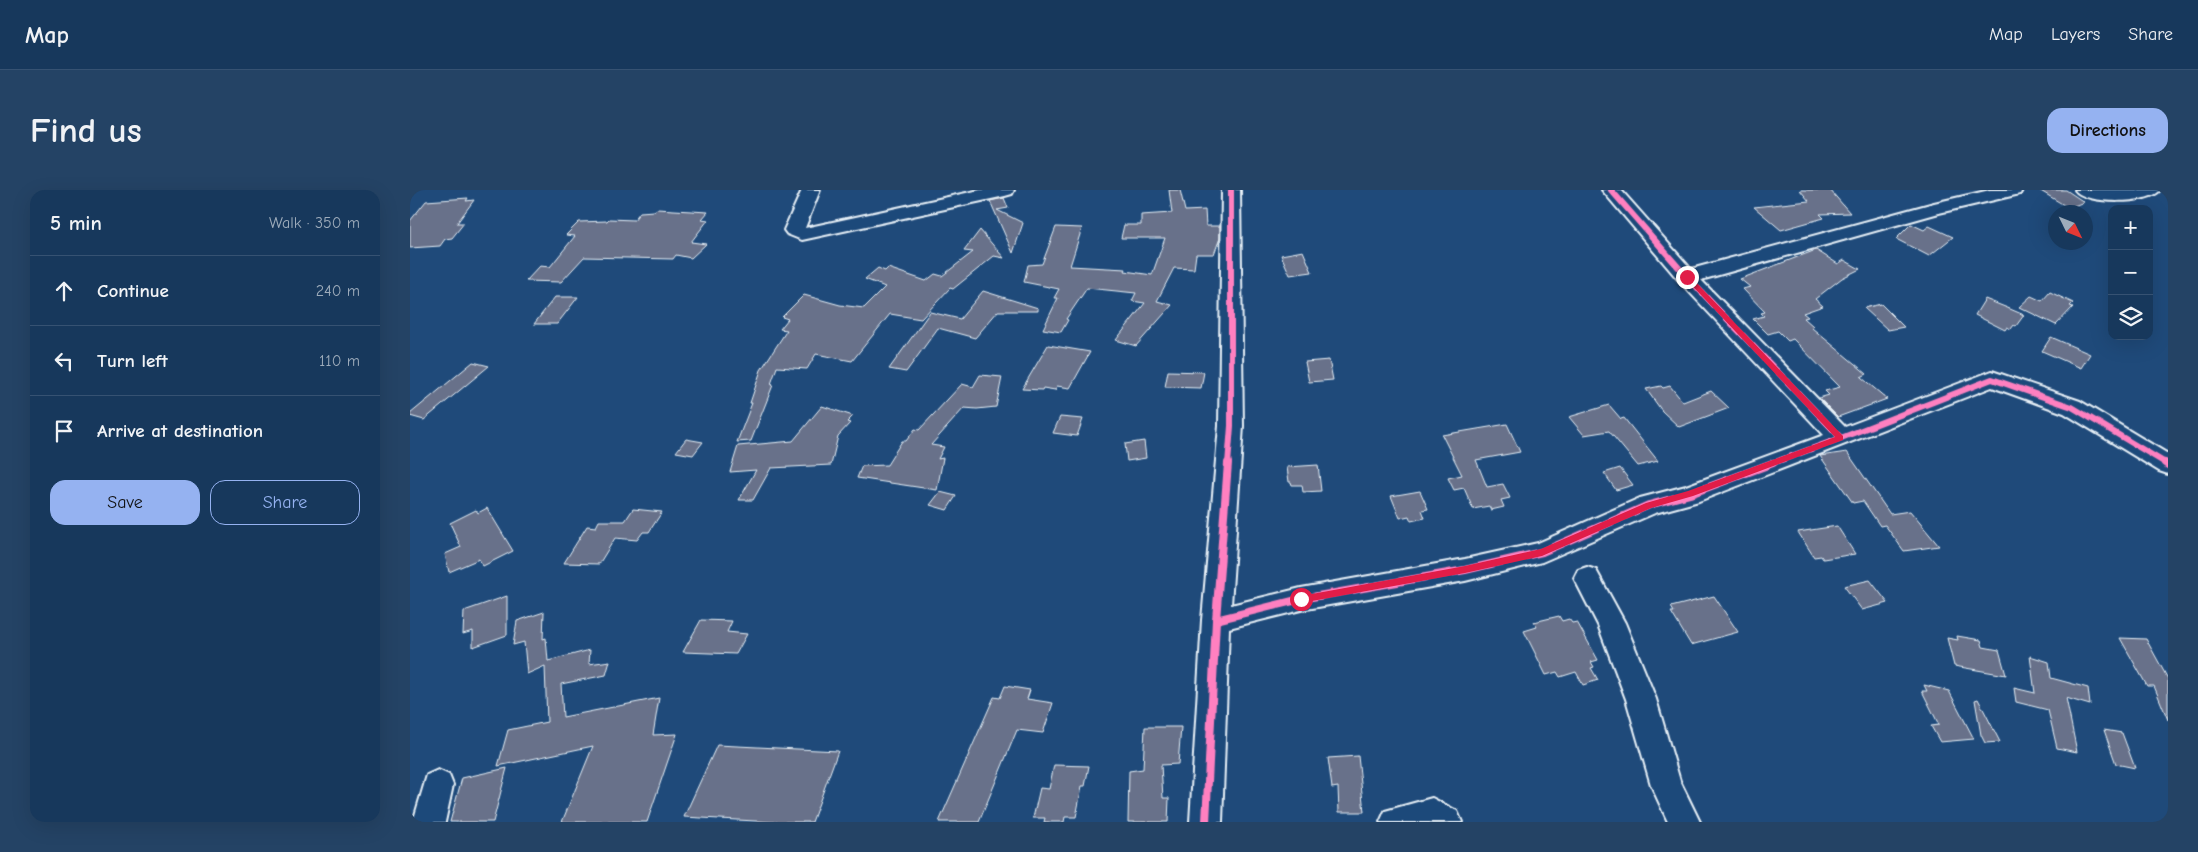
<!DOCTYPE html>
<html lang="en">
<head>
<meta charset="utf-8">
<style>
  :root { --surface:#17385c; --page:#244365; --text:#f1f3f6; --muted:#9eacbb; --line:#365272; --accent:#95b2f1 }
  body { margin:0; font-family:"Comic Neue",sans-serif; background:var(--page); color:var(--text) }
  .controls { position:absolute; right:15px; top:15px; display:grid; overflow:hidden; border-radius:10px; box-shadow:0 5px 20px #0002 }
  .controls button { width:45px; height:45px; display:grid; place-items:center; padding:0; border:0; border-bottom:1px solid var(--line); background:var(--surface); color:var(--text); font:25px sans-serif }
  .compass { position:absolute; left:1638px; top:15px; width:45px; height:45px; border-radius:50%; background:var(--surface); box-shadow:0 5px 20px #0002; rotate:133deg }
  .stop { position:absolute; width:15px; height:15px; margin:-11px; border:4px solid #e11d48; border-radius:50%; background:#fff }
  .stop.end { background:#e11d48; border-color:#fff; box-shadow:0 1px 5px #0008 }
  .list { margin:0; padding:0; list-style:none }
  h2 { display:flex; justify-content:space-between; align-items:center; height:65px; margin:0; padding:0 20px; font-size:21px }
  h2 small { font-size:16px; font-weight:400; color:var(--muted) }
  .list li { display:grid; grid-template-columns:32px 1fr auto; gap:15px; align-items:center; box-sizing:border-box; height:70px; padding:0 20px; border-top:1px solid var(--line) }
  .list b { display:block; font-size:19px; white-space:nowrap }
  .list em { font-size:16px; font-style:normal; color:var(--muted) }
  .actions { display:flex; gap:10px; padding:15px 20px }
  .actions a { flex:1; padding:11px 0; border:1px solid var(--accent); border-radius:15px; text-align:center; font-size:18px; color:var(--accent) }
  .actions .main { background:var(--accent); color:#111 }
  .icon { flex:none; width:28px; height:28px; fill:none; stroke:currentColor; stroke-width:2; stroke-linecap:round; stroke-linejoin:round }
  .map { position:relative; flex:none; width:1758px; height:632px; overflow:hidden; border-radius:15px }
  header { display:flex; align-items:center; gap:30px; box-sizing:border-box; height:70px; padding:0 25px; background:var(--surface); border-bottom:1px solid var(--line) }
  header strong { font-size:24px }
  nav { display:flex; gap:28px; margin-inline-start:auto; font-size:18px }
  .intro { display:flex; align-items:center; justify-content:space-between; box-sizing:border-box; height:120px; padding:0 30px }
  h1 { margin:0; font-size:35px }
  .button { padding:12px 22px; border-radius:15px; background:var(--accent); color:#111; font-size:18px; font-weight:700 }
  main { display:flex; gap:30px; padding:0 30px }
  aside { flex:1; background:var(--surface); border-radius:15px; box-shadow:0 5px 20px #0002 }
  .map>svg:first-child { display:block }
  .building { fill:#68718a; stroke:#e8f1f8 }
  .lines { fill:none; stroke-linecap:round; stroke-linejoin:round }
  .minor-casing { stroke:#e8f1f8; stroke-width:4 }
  .minor { fill:#1f4a7a; fill-rule:evenodd }
  .cycleway-far1-casing { stroke:#1f4a7a; stroke-width:9 }
  .cycleway-casing { stroke:#1f4a7a; stroke-width:11 }
  .cycleway-far1 { stroke:#ff80c0; stroke-width:6 }
  .cycleway { stroke:#ff80c0; stroke-width:8 }
  .route { fill:#e11d48 }
</style>
</head>
<body>
<header>
<strong>Map</strong>
<nav><a>Map</a><a>Layers</a><a>Share</a></nav>
</header>
<div class="intro"><h1>Find us</h1><a class="button">Directions</a></div>
<main>
<aside>
<h2>5 min<small>Walk · 350 m</small></h2>
<ul class="list">
<li><svg class="icon" aria-label="ahead" viewBox="0 0 24 24"><path d="M12 20V5M6 11l6-6 6 6"/></svg><div><b>Continue</b></div><em>240 m</em></li>
<li><svg class="icon" aria-label="left" viewBox="0 0 24 24"><path d="M17 20v-9H6M10 6l-5 5 5 5"/></svg><div><b>Turn left</b></div><em>110 m</em></li>
<li><svg class="icon" aria-label="arrive" viewBox="0 0 24 24"><path d="M6 21V4h12l-3 4 3 4H6"/></svg><div><b>Arrive at destination</b></div></li>
</ul>
<div class="actions"><a class="main">Save</a><a>Share</a></div>
</aside>
<div class="map">
<svg width="1758" height="632" viewBox="0 0 1758 632">
  <rect width="100%" height="100%" fill="#1f4a7a"/>
  <filter id="ink" filterUnits="userSpaceOnUse"><feTurbulence type="fractalNoise" baseFrequency=".02" numOctaves="2"/><feDisplacementMap in="SourceGraphic" scale="10" xChannelSelector="R" yChannelSelector="G"/><feConvolveMatrix kernelMatrix="1 2 1 2 8 2 1 2 1" color-interpolation-filters="sRGB"/></filter>
  <g filter="url(#ink)">
    <g class="building">
      <path d="M759 0H770L775 21 795 20 796 36H810V48L804 64H786L784 79 764 78 747 111 762 115 726 156 706 150 735 113 722 111 726 103 677 98 656 129 658 130 651 142 633 139 648 108H644L649 99 614 92 618 75 632 74 646 37 672 38 660 76 716 79 715 81 742 85 755 48H711L714 35H731V25L762 23Z"/>
      <path d="M1390 0H1420L1440 23 1410 24 1414 28 1371 40 1344 17 1399 11Z"/>
      <path d="M1629 0H1656L1674 12 1659 18Z"/>
      <path d="M58 8 56 11 64 10 47 33H54L42 48 35 49 30 56 0 58V31L16 11Z"/>
      <path d="M594 8 598 18 587 20 613 33 603 63 580 11Z"/>
      <path d="M247 19 298 22 292 29 298 30 281 52 296 54 281 68 266 65 263 69 174 67 151 92 116 91 130 76 140 77 165 46 156 45 169 32 197 31 199 29 224 30 230 22 244 21Z"/>
      <path d="M1501 34 1514 40 1519 36 1543 47 1519 66 1486 49Z"/>
      <path d="M570 40 594 68 584 66 543 99 540 98 511 129 480 124 442 171 406 164 397 179 367 177 361 194 363 195 341 251 327 252 342 213H340L351 180 377 140 370 139 378 129 372 127 394 105 430 115 454 118 475 97 455 89 468 78 475 81 478 78 516 91 525 84 532 86 563 62 554 61Z"/>
      <path d="M1406 60 1428 74 1434 70 1450 79 1432 88 1405 109 1413 116 1393 123 1398 127 1394 128 1403 136 1402 138 1457 184 1451 187 1477 209 1428 227 1409 208 1419 205 1415 201 1430 197 1383 149 1378 151 1368 141 1358 144 1343 129 1354 126 1351 123 1355 122 1333 99 1340 97 1330 89Z"/>
      <path d="M893 61 902 82 880 85 871 65Z"/>
      <path d="M573 101 628 118V121H588L565 148 528 138 496 182 479 179 520 122 550 129Z"/>
      <path d="M1640 102 1663 113 1660 116 1663 117 1646 135 1609 117 1621 106 1632 111Z"/>
      <path d="M145 107H168L147 134H124Z"/>
      <path d="M1575 109 1600 119 1614 125 1606 136 1604 135 1601 139 1597 137 1595 140 1565 125Z"/>
      <path d="M1471 114 1494 137 1478 140 1454 118Z"/>
      <path d="M1641 147 1680 164 1671 178 1632 161Z"/>
      <path d="M638 155 680 162 660 198 647 196 645 200 633 198 632 200 612 199Z"/>
      <path d="M919 170 923 190 899 192 895 172Z"/>
      <path d="M63 172 79 176 14 230 0 226V224Z"/>
      <path d="M758 181 794 182 791 198 755 197Z"/>
      <path d="M570 185 592 187 586 217 567 219 554 218 521 255 534 257 528 269 533 268 527 300 447 288 452 276 477 275 492 251H496L505 239 509 240 552 194 563 197Z"/>
      <path d="M1251 196 1253 198 1260 196 1273 212 1301 201 1319 218 1269 237 1252 221 1236 199Z"/>
      <path d="M1199 215 1211 229 1214 228 1248 271 1228 276 1199 241 1174 245 1159 227Z"/>
      <path d="M412 216 443 226 437 232 440 233 428 246 421 275 361 278 343 310H329L346 280 320 282 328 256 383 251Z"/>
      <path d="M650 227 673 229 667 246 643 243Z"/>
      <path d="M1097 234 1110 262 1066 270 1077 297 1093 294 1100 308 1091 310 1094 317 1081 320 1079 316 1063 319 1054 298 1044 300 1038 288 1052 285 1032 245Z"/>
      <path d="M276 249 293 252 283 265 266 262Z"/>
      <path d="M734 251 736 268 717 271 715 254Z"/>
      <path d="M1437 262 1480 324 1500 321 1529 356 1494 361 1475 335 1470 336 1453 311 1443 313 1410 266Z"/>
      <path d="M908 275 911 301 893 302 892 295H882L881 292H879L877 277Z"/>
      <path d="M1210 278 1223 295 1206 300 1194 283Z"/>
      <path d="M1010 301 1018 319 1012 320 1015 328 1001 331 999 326 990 328 981 306Z"/>
      <path d="M530 302 546 306 537 320 520 315Z"/>
      <path d="M77 318 103 361 73 376 69 369 39 382 35 364 51 357 40 333 66 320 68 323Z"/>
      <path d="M223 319 252 322 239 342H233L227 350 205 348 189 374 154 373 177 336 186 337 189 331H215Z"/>
      <path d="M1427 336 1445 364 1413 369 1411 366 1404 367 1388 342Z"/>
      <path d="M1460 390 1478 413 1452 420 1434 396Z"/>
      <path d="M97 406V445L63 457V441L53 444 54 421Z"/>
      <path d="M1304 406 1328 442 1281 455 1261 422H1264L1261 417Z"/>
      <path d="M134 422 133 449 136 448 138 471 180 460 179 474 200 471 196 485 151 494 153 527 249 508 243 545 267 544 237 632H152L183 556 88 576 98 540 137 532 135 476 117 484 114 452 103 455 107 431Z"/>
      <path d="M1149 426 1152 431 1159 429 1162 433 1167 432 1188 470 1181 472 1184 477 1181 478 1188 490 1173 495 1166 482 1150 487 1147 482 1136 485 1114 441 1127 437 1124 432Z"/>
      <path d="M291 430 322 431 317 442 337 444 326 464 273 462Z"/>
      <path d="M1547 446 1571 450 1573 457 1589 460 1596 485 1544 476 1537 448 1548 450Z"/>
      <path d="M1710 448 1736 449 1758 489V530L1744 496H1737Z"/>
      <path d="M1620 466 1639 472 1641 488 1678 498 1680 515 1656 508 1667 562 1647 558 1638 520 1606 512 1604 498 1625 503Z"/>
      <path d="M1514 495 1539 501 1564 549 1530 552 1521 536 1529 535 1512 501H1517Z"/>
      <path d="M595 496 620 500 617 509 643 513 633 543 607 540 569 632H529L584 507 590 508Z"/>
      <path d="M1568 509 1590 552 1575 553 1571 545 1565 510Z"/>
      <path d="M735 537H771L768 574 751 575 753 608H759L758 632H718L719 581 733 579Z"/>
      <path d="M1694 540 1712 543 1725 578 1706 574Z"/>
      <path d="M307 555 428 561 402 632H363L274 627Z"/>
      <path d="M948 566 954 622H929L928 597 922 598 918 568Z"/>
      <path d="M644 575 679 576 675 596H672L666 627H655L654 632H634L635 628H623L630 598 639 599Z"/>
      <path d="M97 578 83 632H40L52 588Z"/>
    </g>
    <g class="lines">
      <g class="minor-casing">
        <g id="minor">
          <path d="M392 0H410L395 38 570 0H604L602 4 595 6 392 50 377 44 374 40Z"/>
          <path d="M812 0H830L833 236 821 415 891 398 1055 369 1128 353 1230 308 1276 296 1414 245 1270 92 1192 0H1211L1281 79 1524 13 1580 0H1612L1610 4 1529 23 1291 90 1435 237 1582 181 1670 211 1758 264V284L1749 281 1654 223 1582 197 1289 311 1245 323 1132 372 1055 391 891 420 819 438 812 632H780L792 430 809 236Z"/>
          <path d="M1665 0H1750C1741 14 1675 15 1665 0Z"/>
          <path d="M1177 377 1186 380 1215 433 1246 509 1270 591 1290 632H1258L1241 595 1216 509 1188 435 1164 388 1168 380Z"/>
          <path d="M28 580 39 585 43 595 35 632H3L17 585Z"/>
          <path d="M1022 608 1047 621 1052 632H970L975 621Z"/>
        </g>
      </g>
      <use href="#minor" class="minor"/>
      <g class="cycleway-far1-casing">
        <g id="cycleway-far1">
          <path d="M1201 0 1277 87 1431 248 1360 274"/>
          <path d="M1431 248 1582 189 1662 217 1757 274"/>
          <path d="M818 274 821 236V0"/>
        </g>
      </g>
      <g class="cycleway-casing">
        <g id="cycleway">
          <path d="M1755 273 1758 275"/>
          <path d="M806 430 891 409 1055 380 1132 362 1239 315 1280 304 1363 273"/>
          <path d="M796 632 806 430 818 273"/>
        </g>
      </g>
      <use href="#cycleway-far1" class="cycleway-far1"/>
      <use href="#cycleway" class="cycleway"/>
    </g>
  </g>
  <path class="route" d="M1275 85H1279L1433 246V250L1283 306 1241 318 1132 366 1055 383 891 413 888 412 887 409 891 406 1055 376 1131 359 1236 313 1278 301 1425 247 1275 88Z"/>
</svg>
<div class="controls">
<button>+</button>
<button>−</button>
<button><svg class="icon" aria-label="layers" viewBox="0 0 24 24"><path d="M12 4l9 5-9 5-9-5zM3 14l9 5 9-5"/></svg></button>
</div>
<svg class="compass" viewBox="-18 -18 36 36"><path d="M0-13l5 13h-10z" fill="#e53935"/><path d="M0 13l5-13h-10z" fill="#9eacbb"/></svg>
<div class="stop" style="left:891px;top:409px"></div>
<div class="stop end" style="left:1277px;top:87px"></div>
</div>
</main>
</body>
</html>
